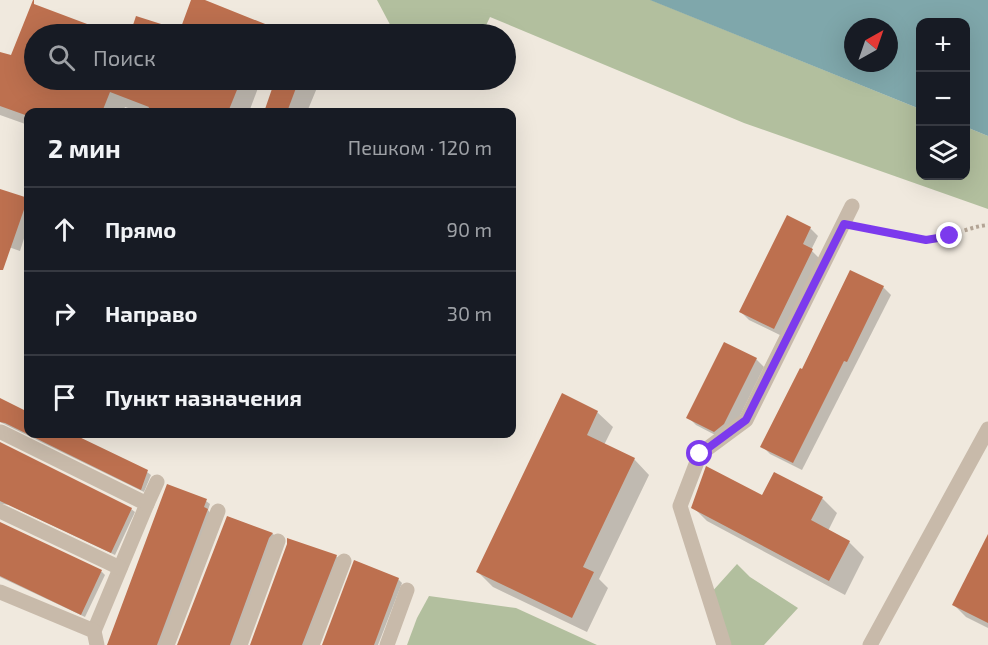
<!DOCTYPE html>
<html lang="ru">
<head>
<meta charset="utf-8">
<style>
  :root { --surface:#171b24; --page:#20242c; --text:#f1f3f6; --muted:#9ea1a6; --line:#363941 }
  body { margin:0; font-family:"Exo 2",sans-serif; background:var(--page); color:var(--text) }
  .controls { position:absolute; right:18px; top:18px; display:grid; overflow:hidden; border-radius:12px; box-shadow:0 6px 24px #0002 }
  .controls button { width:54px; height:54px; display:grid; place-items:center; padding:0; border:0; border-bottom:2px solid var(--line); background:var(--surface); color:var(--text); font:30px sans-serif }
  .compass { position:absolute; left:844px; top:18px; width:54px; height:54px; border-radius:50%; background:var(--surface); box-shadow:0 6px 24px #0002; rotate:40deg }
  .stop { position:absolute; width:18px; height:18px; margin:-14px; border:4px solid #7c3aed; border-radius:50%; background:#fff }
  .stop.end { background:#7c3aed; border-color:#fff; box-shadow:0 2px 6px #0008 }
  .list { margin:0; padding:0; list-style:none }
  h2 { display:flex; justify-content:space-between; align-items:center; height:78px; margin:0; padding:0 24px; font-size:26px }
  h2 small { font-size:20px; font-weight:400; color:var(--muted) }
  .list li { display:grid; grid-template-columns:39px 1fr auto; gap:18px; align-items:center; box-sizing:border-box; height:84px; padding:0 24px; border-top:2px solid var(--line) }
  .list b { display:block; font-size:22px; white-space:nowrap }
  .list em { font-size:20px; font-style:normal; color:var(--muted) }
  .icon { flex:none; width:33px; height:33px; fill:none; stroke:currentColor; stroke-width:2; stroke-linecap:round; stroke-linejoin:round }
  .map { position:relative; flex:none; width:988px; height:645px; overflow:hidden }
  .search { position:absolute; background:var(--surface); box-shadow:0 6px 24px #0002; left:24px; top:24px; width:492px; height:66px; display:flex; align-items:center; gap:15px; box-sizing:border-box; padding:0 21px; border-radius:33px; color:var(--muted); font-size:22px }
  .panel { position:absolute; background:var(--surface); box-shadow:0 6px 24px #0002; left:24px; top:108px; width:492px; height:330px; border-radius:12px }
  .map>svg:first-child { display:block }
  .green { fill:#b2bf9e }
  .water { fill:#7fa7ab; fill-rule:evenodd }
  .shadow { fill:#0003 }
  .building { fill:#bd704f }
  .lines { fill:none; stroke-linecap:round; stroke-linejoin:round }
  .path { stroke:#b3a495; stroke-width:4; stroke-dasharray:3 3; stroke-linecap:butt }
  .minor { stroke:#c8baaa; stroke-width:15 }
  .route { stroke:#7c3aed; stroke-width:8 }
</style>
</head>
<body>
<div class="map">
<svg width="988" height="645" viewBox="0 0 988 645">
  <rect width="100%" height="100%" fill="#f0e9de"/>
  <g class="green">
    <path d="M377 0H651L920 109V176H966V127L988 136V209L744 123 490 17 482 34H395Z"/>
    <path d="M737 564 750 577 798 608 764 645H729L710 594Z"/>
    <path d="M429 596 516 608 597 645H407L417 618Z"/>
  </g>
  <path class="water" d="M650 0H988V136L966 127V22H920V109ZM853 27H889V63H853Z"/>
  <g class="shadow">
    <path d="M192 0H201L261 24 272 34H132L137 18 180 32Z"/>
    <path d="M33 5 110 34H34V80H261L249 112H141L125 107 123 112H28V125L0 115V54L12 57Z"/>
    <path d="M276 80H316L319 83 307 112H266Z"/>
    <path d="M0 194 28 201V226L20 251 0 244Z"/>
    <path d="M810 228 818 236 811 250 820 259 782 336 749 320 741 312Z"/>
    <path d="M883 287 891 295 802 470 770 454 762 446Z"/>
    <path d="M756 359 764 367 732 432 723 439 696 425 688 417Z"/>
    <path d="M4 401 28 413V434H69L147 472 151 475 144 492 0 422V410Z"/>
    <path d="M597 412 613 427 604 445 634 459 649 475 599 579 608 588 587 632 493 587 478 572Z"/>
    <path d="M0 444 131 509 135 512 115 555 9 505 3 504 0 506Z"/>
    <path d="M168 486 206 501 210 504 208 510 211 514 161 645H109Z"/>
    <path d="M762 497 822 498 837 513 828 531 849 542 864 557 845 595 707 521 692 506Z"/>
    <path d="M228 517 273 534 276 537 234 645H179Z"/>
    <path d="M0 523 102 572 105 575 85 617 0 577Z"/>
    <path d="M336 556 340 559 306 645H252Z"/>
    <path d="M988 562V628L966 617 954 605Z"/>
    <path d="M398 579 402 583 378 645H324Z"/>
  </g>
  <g class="building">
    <path d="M33 0H34V4L111 33 34 34V80H241L228 112H147L149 107 110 92 102 112H28V116L0 106V52L11 55Z"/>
    <path d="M191 0H205L290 34H130L136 16 180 30Z"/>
    <path d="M275 80H299L287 112H264Z"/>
    <path d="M0 189 28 198 3 270H0Z"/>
    <path d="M787 215 811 227 803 244 813 249 774 329 739 312Z"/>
    <path d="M850 270 884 286 847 362 844 361 793 463 760 447 800 368 802 369Z"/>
    <path d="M724 342 757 358 724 424 714 432 686 418Z"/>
    <path d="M562 393 598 411 587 435 635 458 583 567 594 572 572 618 476 572Z"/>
    <path d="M0 398 28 412V434H73L148 470 141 490 5 423 0 422Z"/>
    <path d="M0 442 132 508 111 553 0 501Z"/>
    <path d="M706 466 762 495 774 472 823 497 811 520 850 541 829 581 691 508Z"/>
    <path d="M167 484 207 499 204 507 208 509 157 645H107Z"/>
    <path d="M227 516 273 533 269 538 230 645H177Z"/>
    <path d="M0 522 102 570 81 615 0 576Z"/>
    <path d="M988 534V623L952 605Z"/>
    <path d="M287 538 337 555 302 645H250L287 544Z"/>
    <path d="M354 560 399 578 374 645H322Z"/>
  </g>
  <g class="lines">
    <path class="path" d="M859 227C878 231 911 241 929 239 950 238 967 227 988 225"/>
    <g class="minor">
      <path d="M1 432 147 504 94 631"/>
      <path d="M147 504 157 482"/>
      <path d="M0 511 120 568"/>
      <path d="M0 592 94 631 97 645"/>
      <path d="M167 645 218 511"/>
      <path d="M240 645 278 541"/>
      <path d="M312 645 344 561"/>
      <path d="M387 645 407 590"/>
      <path d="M724 645 680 506 700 454 746 420 852 206"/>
      <path d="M870 645 988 429"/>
    </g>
  </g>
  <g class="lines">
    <path class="route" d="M700 454 746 420 844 224 926 240 950 236"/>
  </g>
</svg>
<div class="controls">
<button>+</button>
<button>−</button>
<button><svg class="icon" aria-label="layers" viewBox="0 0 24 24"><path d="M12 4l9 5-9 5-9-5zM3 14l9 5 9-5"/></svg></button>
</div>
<svg class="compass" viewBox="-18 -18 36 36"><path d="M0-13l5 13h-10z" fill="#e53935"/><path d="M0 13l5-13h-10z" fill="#9ea1a6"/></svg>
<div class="stop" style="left:700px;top:454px"></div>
<div class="stop end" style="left:950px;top:236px"></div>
<div class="search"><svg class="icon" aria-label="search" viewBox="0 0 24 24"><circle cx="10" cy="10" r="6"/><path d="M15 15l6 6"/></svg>Поиск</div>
<section class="panel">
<h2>2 мин<small>Пешком · 120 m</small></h2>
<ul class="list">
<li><svg class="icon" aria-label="ahead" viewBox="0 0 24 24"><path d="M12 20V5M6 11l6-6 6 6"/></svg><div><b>Прямо</b></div><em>90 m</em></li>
<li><svg class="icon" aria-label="right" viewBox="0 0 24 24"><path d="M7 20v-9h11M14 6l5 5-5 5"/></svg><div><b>Направо</b></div><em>30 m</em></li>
<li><svg class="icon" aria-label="arrive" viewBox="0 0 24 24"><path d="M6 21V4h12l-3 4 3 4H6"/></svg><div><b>Пункт назначения</b></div></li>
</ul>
</section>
</div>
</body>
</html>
